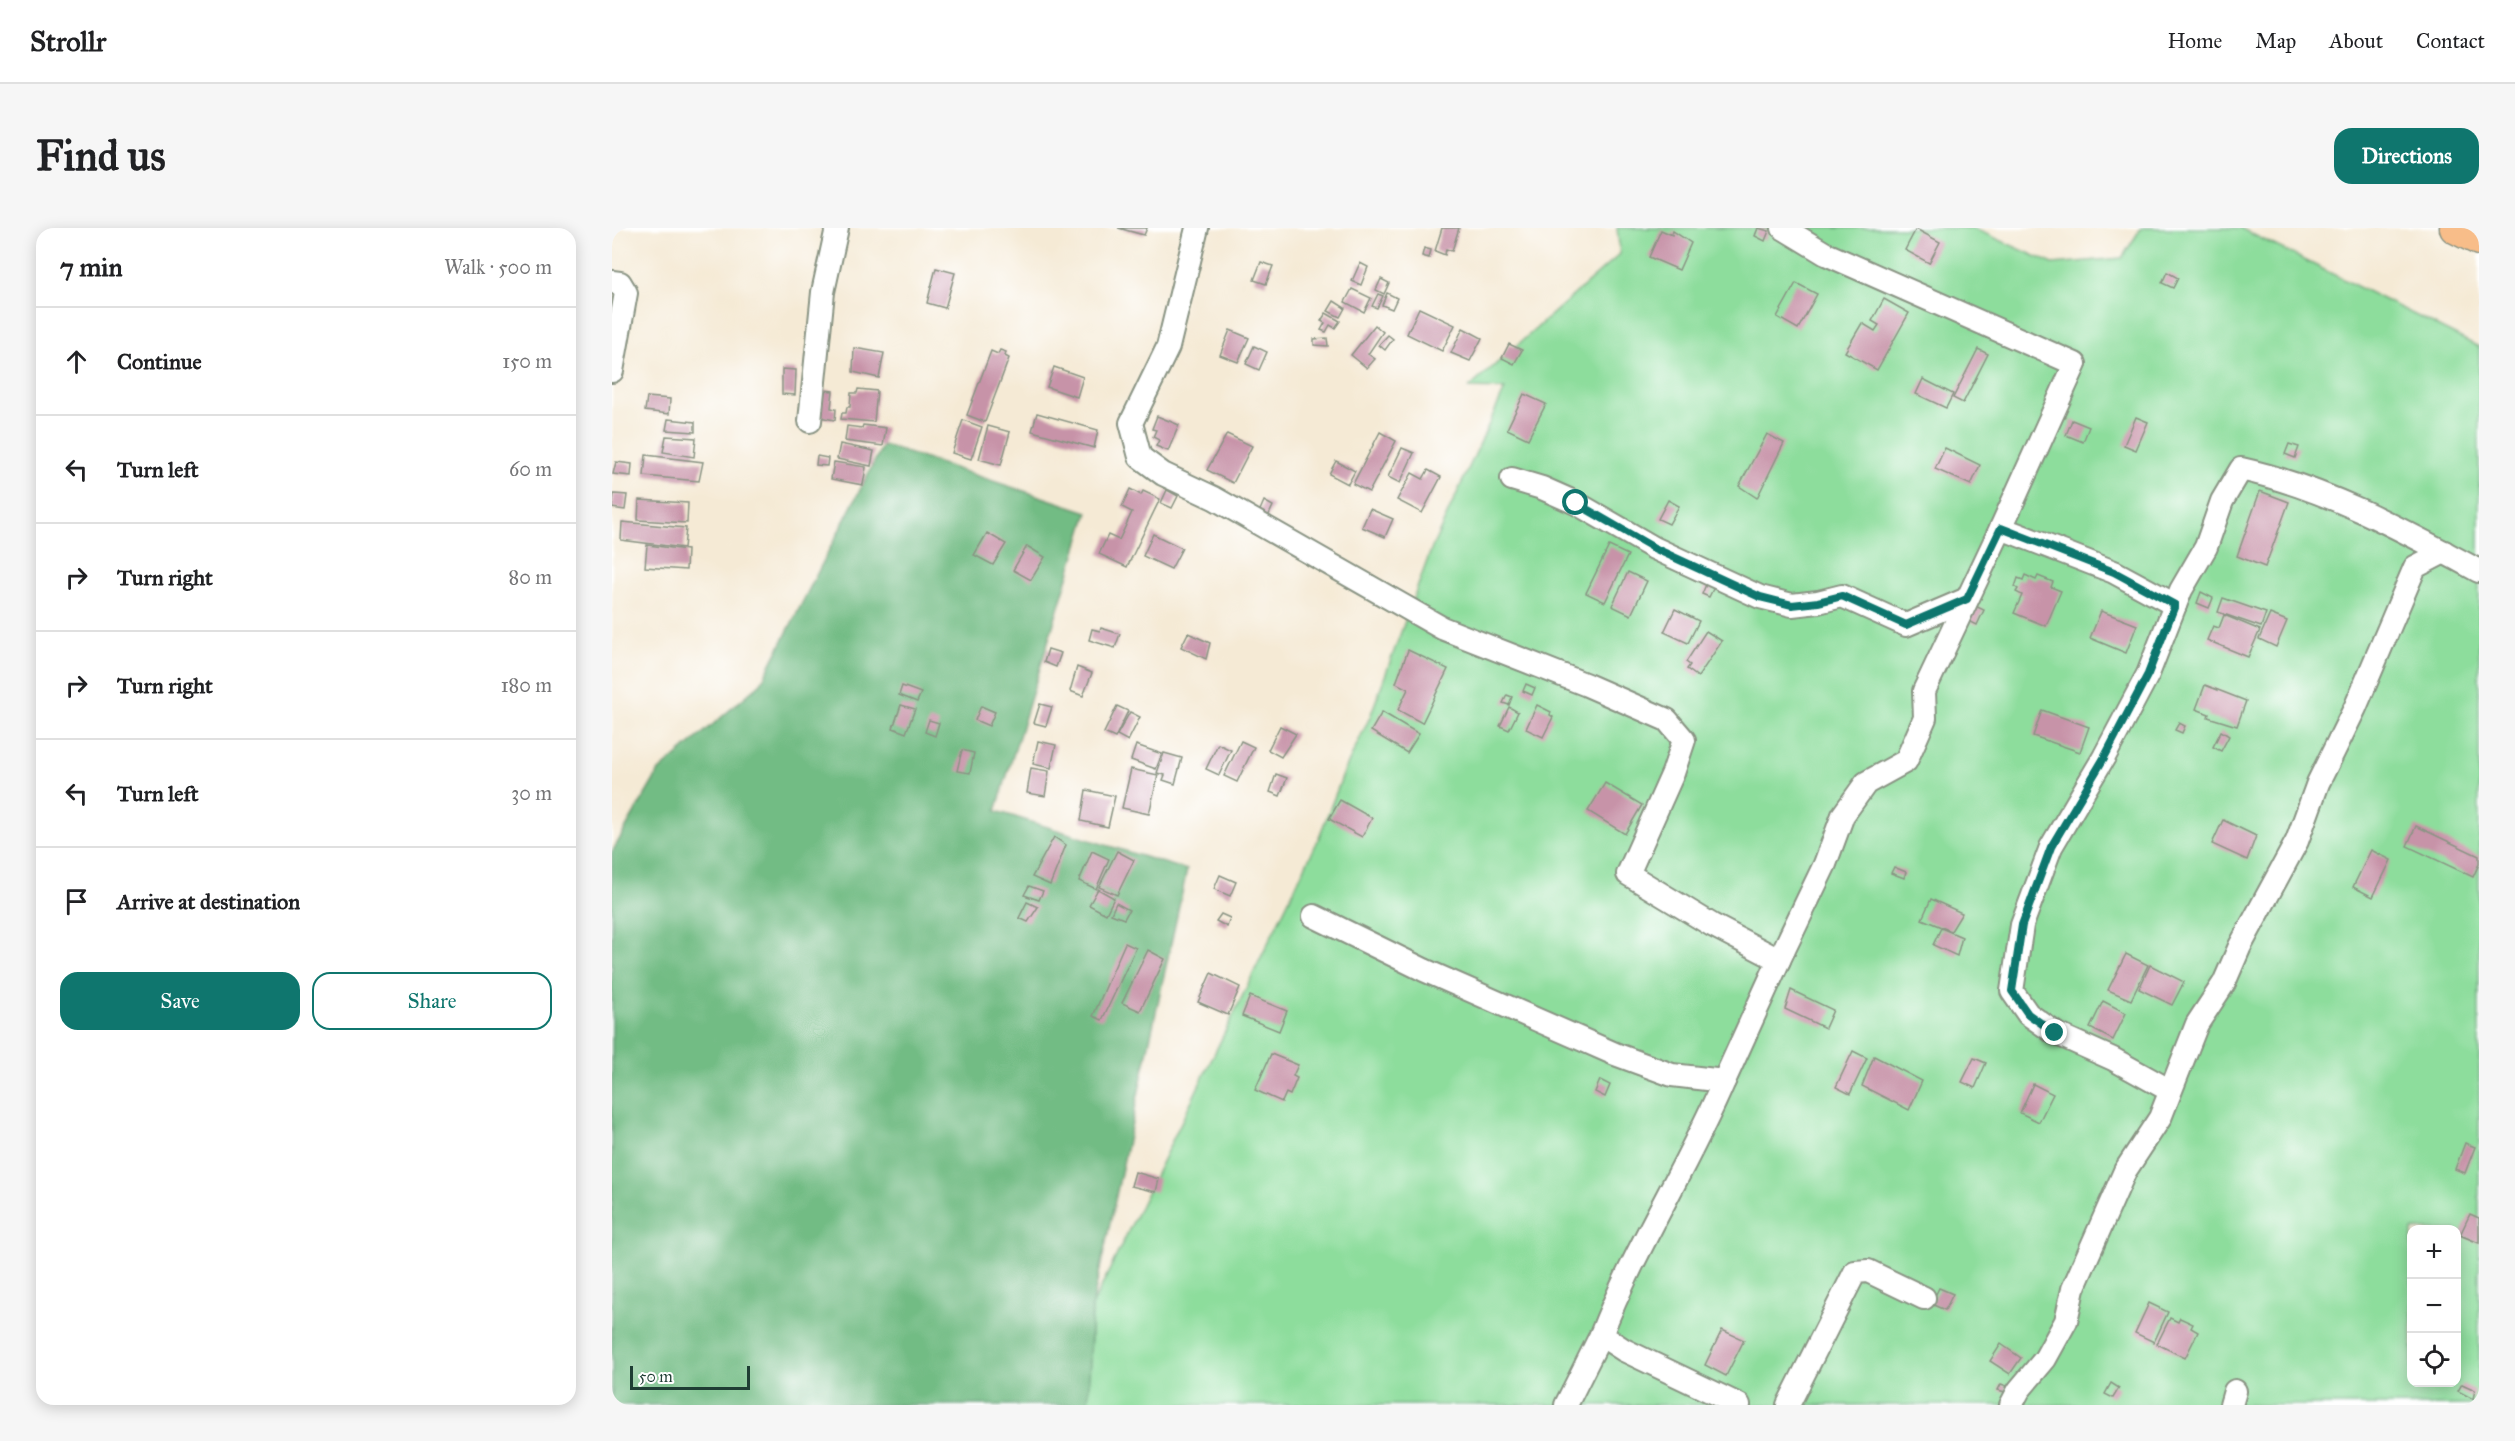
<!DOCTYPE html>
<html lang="en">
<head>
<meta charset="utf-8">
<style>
  :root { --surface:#fff; --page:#f6f6f6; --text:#202124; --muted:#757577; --line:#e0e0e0; --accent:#0f766e }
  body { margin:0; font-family:"IM FELL Great Primer",serif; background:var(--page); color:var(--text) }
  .controls { position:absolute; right:18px; bottom:18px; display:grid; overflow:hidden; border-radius:12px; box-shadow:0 3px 15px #0003 }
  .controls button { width:54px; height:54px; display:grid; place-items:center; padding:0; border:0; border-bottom:2px solid var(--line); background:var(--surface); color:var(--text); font:30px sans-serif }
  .scale { position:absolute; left:18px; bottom:15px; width:120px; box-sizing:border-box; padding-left:6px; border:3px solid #1f3d34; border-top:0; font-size:16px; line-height:21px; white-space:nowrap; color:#1f3d34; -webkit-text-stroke:4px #fff; paint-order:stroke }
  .stop { position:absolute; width:18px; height:18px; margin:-14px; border:4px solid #0f766e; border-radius:50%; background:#fff }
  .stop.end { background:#0f766e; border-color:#fff; box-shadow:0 2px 6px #0008 }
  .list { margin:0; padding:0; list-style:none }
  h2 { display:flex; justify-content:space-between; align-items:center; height:78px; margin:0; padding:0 24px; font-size:26px }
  h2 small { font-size:20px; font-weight:400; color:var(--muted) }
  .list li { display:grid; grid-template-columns:39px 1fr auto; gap:18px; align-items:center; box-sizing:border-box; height:108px; padding:0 24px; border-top:2px solid var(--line) }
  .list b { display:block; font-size:22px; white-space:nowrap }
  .list em { font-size:20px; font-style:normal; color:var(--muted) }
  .actions { display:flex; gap:12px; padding:18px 24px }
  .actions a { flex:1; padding:14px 0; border:2px solid var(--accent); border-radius:18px; text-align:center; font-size:21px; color:var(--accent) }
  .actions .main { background:var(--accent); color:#fff }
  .icon { flex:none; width:33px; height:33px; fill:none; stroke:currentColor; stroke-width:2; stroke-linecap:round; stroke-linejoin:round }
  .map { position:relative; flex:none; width:1867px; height:1177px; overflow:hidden; border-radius:18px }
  header { display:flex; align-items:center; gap:36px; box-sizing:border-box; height:84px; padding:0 30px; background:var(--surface); border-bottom:2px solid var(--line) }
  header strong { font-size:28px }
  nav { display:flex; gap:33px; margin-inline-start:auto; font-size:21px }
  .intro { display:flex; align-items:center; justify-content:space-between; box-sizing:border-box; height:144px; padding:0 36px }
  h1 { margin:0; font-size:42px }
  .button { padding:15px 27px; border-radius:18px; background:var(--accent); color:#fff; font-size:21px; font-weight:700 }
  main { display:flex; gap:36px; padding:0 36px }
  aside { flex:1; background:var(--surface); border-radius:18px; box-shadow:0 3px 15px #0003 }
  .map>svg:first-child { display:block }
  .green { fill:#8ddd9c; stroke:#568d68; stroke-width:1.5; fill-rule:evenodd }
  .forest { fill:#72bc84; stroke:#487c5c; stroke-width:1.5 }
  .building { fill:#c793a8 }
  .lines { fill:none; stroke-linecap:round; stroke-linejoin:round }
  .minor-casing { stroke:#8a9484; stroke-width:26 }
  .major-casing { stroke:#8a9484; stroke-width:33 }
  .minor { stroke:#fff; stroke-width:22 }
  .major { stroke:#f8bd89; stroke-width:30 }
  .route { stroke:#0f766e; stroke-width:8 }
</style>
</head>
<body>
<header>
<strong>Strollr</strong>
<nav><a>Home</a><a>Map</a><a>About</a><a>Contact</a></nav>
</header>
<div class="intro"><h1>Find us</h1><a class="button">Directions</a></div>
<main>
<aside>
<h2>7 min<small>Walk · 500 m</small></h2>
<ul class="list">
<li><svg class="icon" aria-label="ahead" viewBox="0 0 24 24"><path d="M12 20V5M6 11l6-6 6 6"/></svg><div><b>Continue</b></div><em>150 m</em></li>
<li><svg class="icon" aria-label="left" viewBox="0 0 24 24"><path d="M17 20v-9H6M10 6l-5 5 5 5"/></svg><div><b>Turn left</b></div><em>60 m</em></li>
<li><svg class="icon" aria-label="right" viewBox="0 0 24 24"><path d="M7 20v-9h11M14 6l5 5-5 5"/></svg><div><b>Turn right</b></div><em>80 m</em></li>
<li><svg class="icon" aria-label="right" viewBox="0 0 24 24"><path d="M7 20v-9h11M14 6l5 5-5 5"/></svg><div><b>Turn right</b></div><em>180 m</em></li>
<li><svg class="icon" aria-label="left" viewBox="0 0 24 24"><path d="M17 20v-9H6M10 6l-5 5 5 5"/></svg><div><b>Turn left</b></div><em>30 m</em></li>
<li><svg class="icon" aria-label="arrive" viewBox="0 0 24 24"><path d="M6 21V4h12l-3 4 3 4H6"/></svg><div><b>Arrive at destination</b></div></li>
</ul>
<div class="actions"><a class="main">Save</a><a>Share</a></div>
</aside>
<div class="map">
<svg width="1867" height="1177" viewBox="0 0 1867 1177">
  <rect width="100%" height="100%" fill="#fff"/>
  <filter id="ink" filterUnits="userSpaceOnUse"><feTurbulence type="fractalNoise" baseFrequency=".0167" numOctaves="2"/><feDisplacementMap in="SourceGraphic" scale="12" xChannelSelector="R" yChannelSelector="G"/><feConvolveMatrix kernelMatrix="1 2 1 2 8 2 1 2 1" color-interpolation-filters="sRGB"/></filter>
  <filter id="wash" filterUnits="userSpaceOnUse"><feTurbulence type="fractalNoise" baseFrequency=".008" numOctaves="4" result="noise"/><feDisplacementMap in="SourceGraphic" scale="24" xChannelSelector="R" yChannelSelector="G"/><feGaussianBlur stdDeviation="1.35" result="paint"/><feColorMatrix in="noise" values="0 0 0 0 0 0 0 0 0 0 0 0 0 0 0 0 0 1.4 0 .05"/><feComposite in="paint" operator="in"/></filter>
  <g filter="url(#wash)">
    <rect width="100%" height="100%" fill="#f5ead5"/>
    <path class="green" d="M1005 0H1361L1441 36 1510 30 1529 0H1628L1867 119V1177H476L480 1078 706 612 732 544 758 489 819 322 893 161 857 160 1008 26ZM1800 1002H1844V1154H1800Z"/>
    <path class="forest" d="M271 217 476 284 384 583 575 642 480 1078 476 1177H0V624L47 543 149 455Z"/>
    <g id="blocks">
      <g class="building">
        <path d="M506 0H535L532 7Z"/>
        <path d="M830 0H847L840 23 834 21 833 27 823 23Z"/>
        <path d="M1146 0 1157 3 1153 13 1143 8Z"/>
        <path d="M1304 1 1328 14 1317 35 1293 22Z"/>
        <path d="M1049 2 1060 7 1061 3 1079 15 1067 42 1037 29Z"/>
        <path d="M812 20 819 22 817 30 810 28Z"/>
        <path d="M649 34 661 38 654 56 642 52Z"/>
        <path d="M748 35 756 39 749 57 740 53Z"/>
        <path d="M324 40 343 45 333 80 315 75Z"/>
        <path d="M1555 44 1566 50 1561 60 1550 55Z"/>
        <path d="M769 51 777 55 772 66 764 62Z"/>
        <path d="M1184 55 1205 66 1186 101 1165 89Z"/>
        <path d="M740 61 759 70 752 84 733 74Z"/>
        <path d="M775 65 785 70 780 81 770 77Z"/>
        <path d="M766 66 771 68 765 80 760 78Z"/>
        <path d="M1272 71 1297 85 1265 142 1233 124 1250 95 1263 103 1267 97 1260 93Z"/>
        <path d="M722 73 733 80 728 89 716 83Z"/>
        <path d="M807 80 843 97 830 123 795 106Z"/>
        <path d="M714 85 728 93 723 100 718 97 714 104 709 102 713 95 709 93Z"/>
        <path d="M763 97 771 104 756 126 763 131 755 140 739 127Z"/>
        <path d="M851 100 870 110 858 133 839 125Z"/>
        <path d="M618 102 637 110 626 134 608 127Z"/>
        <path d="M776 107 781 111 773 122 767 117Z"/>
        <path d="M715 110 716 118 702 117V111Z"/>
        <path d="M897 116 910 122 902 136 890 130Z"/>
        <path d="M642 118 655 124 647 142 634 136Z"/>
        <path d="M242 120 272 125 267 150 241 144Z"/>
        <path d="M1366 121 1376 126 1351 175 1341 170Z"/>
        <path d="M388 122 394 124 393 128 397 130 373 194 355 187 379 123 386 126Z"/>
        <path d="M442 139 471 149 465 169 435 159Z"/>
        <path d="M170 141 184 142 183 167 170 166Z"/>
        <path d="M1311 151 1341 166 1334 180 1304 166Z"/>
        <path d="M246 161 265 163 262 194 229 191 230 185H234L235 179H238L239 165H245Z"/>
        <path d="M212 162 221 163 219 180 224 181 223 192 207 189Z"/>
        <path d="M912 166 934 176 916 211 895 201Z"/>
        <path d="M35 169 58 171 57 186 33 183Z"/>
        <path d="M425 185 486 202 482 220 420 203Z"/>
        <path d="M545 188 567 197 556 223 544 218 547 212 541 209 544 202 540 201Z"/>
        <path d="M1524 189 1536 194 1524 222 1512 217Z"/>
        <path d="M56 191 83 194V204L54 202Z"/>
        <path d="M351 192 370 199 359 231 340 225Z"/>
        <path d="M1460 192 1477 199 1471 214 1454 207Z"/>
        <path d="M251 197 274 200 271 218 233 213 235 198 250 200Z"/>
        <path d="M376 198 398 204 389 237 367 231Z"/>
        <path d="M768 204 784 213 757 264 741 256Z"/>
        <path d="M615 206 640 218 621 255 595 242Z"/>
        <path d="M1155 206 1172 215 1145 270 1127 258Z"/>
        <path d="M54 208 84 210 82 229 51 224Z"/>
        <path d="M228 216 262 223 259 238 225 231Z"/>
        <path d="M1677 216 1687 219 1683 230 1673 226Z"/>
        <path d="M790 220 802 225 788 255 776 249Z"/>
        <path d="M1333 220 1368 237 1359 257 1323 241Z"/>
        <path d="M34 227 91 234 87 253 32 248Z"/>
        <path d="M205 228 216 230 215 238 204 237Z"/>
        <path d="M724 233 743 243 736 256 717 246Z"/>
        <path d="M4 234 20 236 19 248 1 246Z"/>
        <path d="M222 234 254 239 251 257 219 251Z"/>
        <path d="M816 242 829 249 810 285 785 272 800 245 811 251Z"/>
        <path d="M518 261 529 267 531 263 548 271 515 339 487 326 496 307 507 312 520 284 510 279Z"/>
        <path d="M555 262 566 268 560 280 549 275Z"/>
        <path d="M1648 263 1677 274 1653 339 1625 328Z"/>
        <path d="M2 266 15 267 13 282 0 280Z"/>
        <path d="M27 272 76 275 75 295 26 292Z"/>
        <path d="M1056 272 1067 278 1057 296 1046 291Z"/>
        <path d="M652 273 661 278 655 291 646 287Z"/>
        <path d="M758 281 781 291 773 309 750 299Z"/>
        <path d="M10 294 74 300 72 320 9 312Z"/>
        <path d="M375 305 394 316 381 337 362 327Z"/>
        <path d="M541 306 570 320 559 341 531 328Z"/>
        <path d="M35 317 75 322 74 342 33 339Z"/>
        <path d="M415 318 433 329 419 352 401 342Z"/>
        <path d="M997 318 1016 327 993 374 974 365Z"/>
        <path d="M1016 344 1035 353 1019 387 1000 378Z"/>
        <path d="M1413 347 1424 352 1426 348 1441 354 1439 359 1449 363 1434 398 1402 385 1410 367 1404 364 1406 361 1403 359 1406 350 1411 352Z"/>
        <path d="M1095 354 1103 357 1097 369 1090 366Z"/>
        <path d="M1589 364 1601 370 1597 380 1585 375Z"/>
        <path d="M1611 370 1654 385 1649 399 1606 384Z"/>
        <path d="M1361 377 1372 382 1365 397 1353 391Z"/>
        <path d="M1063 381 1087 393 1076 415 1052 404Z"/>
        <path d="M1489 383 1525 397 1514 425 1478 410Z"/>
        <path d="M1658 386 1675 393 1664 419 1647 411Z"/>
        <path d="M1612 387 1648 402 1636 429 1595 412 1601 398 1607 400Z"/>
        <path d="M489 400 508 406 503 420 477 412 480 401 488 403Z"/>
        <path d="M1094 403 1110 413 1086 449 1075 441 1078 437 1074 434Z"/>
        <path d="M576 405 598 415 594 431 569 419Z"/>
        <path d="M436 421 449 425 444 439 432 434Z"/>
        <path d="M796 422 836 441 810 495 786 482 796 461 784 455Z"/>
        <path d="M465 439 480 445 471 468 458 463Z"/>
        <path d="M914 456 923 460 920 467 911 463Z"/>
        <path d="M1593 457 1634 473 1625 498 1596 489 1597 486 1584 481Z"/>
        <path d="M290 458 309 465 305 474 287 467Z"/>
        <path d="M895 467 900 469 897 477 891 475Z"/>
        <path d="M428 476 440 479 434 498 422 495Z"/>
        <path d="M289 477 303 481 294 505 281 500Z"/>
        <path d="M925 477 939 484 938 487 941 489 931 509 914 501Z"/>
        <path d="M369 478 383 484 377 498 363 492Z"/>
        <path d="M505 478 516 483 503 510 492 505Z"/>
        <path d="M897 479 906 484 897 502 888 498Z"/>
        <path d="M1430 482 1477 499 1468 524 1421 508Z"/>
        <path d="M518 484 528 489 516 513 505 507Z"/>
        <path d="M770 484 807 506 795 525 759 503Z"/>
        <path d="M317 492 327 495 323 508 313 504Z"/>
        <path d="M1567 495 1573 498 1570 505 1563 502Z"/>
        <path d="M668 498 684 506 669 529 656 522Z"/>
        <path d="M1609 503 1617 508 1609 523 1601 519Z"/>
        <path d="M426 513 444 517 439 540 421 536Z"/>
        <path d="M629 513 642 519 625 554 612 548Z"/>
        <path d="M606 516 619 522 607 547 594 541Z"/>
        <path d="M524 517 550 526 544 541 519 532Z"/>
        <path d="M350 522 362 525 358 545 345 543Z"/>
        <path d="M552 525 570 530 563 556 551 552 553 547 545 545Z"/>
        <path d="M419 540 437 543 433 568 415 565Z"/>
        <path d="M519 541 546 547 537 586 510 580Z"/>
        <path d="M664 546 675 550 668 568 658 564Z"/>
        <path d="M993 555 1030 577 1013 606 976 583Z"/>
        <path d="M474 562 503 568 496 599 469 593Z"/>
        <path d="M728 572 760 590 750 609 717 591Z"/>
        <path d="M1611 592 1644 608 1635 632 1600 616Z"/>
        <path d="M1804 598 1867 628V636L1861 649 1795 618Z"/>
        <path d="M442 609 454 617 438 657 420 649Z"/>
        <path d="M1759 622 1779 632 1761 669 1741 659Z"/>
        <path d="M480 623 497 631 484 661 467 653Z"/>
        <path d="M505 623 522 632 505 667 487 659Z"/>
        <path d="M1282 639 1294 644 1292 650 1279 645Z"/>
        <path d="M608 647 624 654 618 668 602 661Z"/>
        <path d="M417 658 431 663 427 672 412 667Z"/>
        <path d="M486 661 502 670 494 686 477 677Z"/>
        <path d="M1319 671 1350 685 1339 703 1310 691Z"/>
        <path d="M415 674 426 679 416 694 407 690Z"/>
        <path d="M504 675 517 682 512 691 499 686Z"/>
        <path d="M609 686 618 690 615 699 604 693Z"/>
        <path d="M1329 700 1350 709 1345 728 1321 717Z"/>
        <path d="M513 715 524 720 490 792 481 788Z"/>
        <path d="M536 722 553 731 528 783 510 775Z"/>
        <path d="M1514 726 1536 737 1519 772 1496 762Z"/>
        <path d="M1538 737 1572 754 1560 777 1527 761Z"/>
        <path d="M599 745 628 759 616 787 586 774Z"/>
        <path d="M1179 762 1221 782 1213 800 1173 781Z"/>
        <path d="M638 768 675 783 667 803 630 788Z"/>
        <path d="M1491 773 1514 785 1501 812 1478 800Z"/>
        <path d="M1241 823 1255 830 1238 866 1224 859Z"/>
        <path d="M659 826 686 837 681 848 685 850 678 867 674 865 670 874 643 862Z"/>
        <path d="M1262 828 1310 853 1297 882 1250 858Z"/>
        <path d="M1362 830 1374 835 1363 860 1350 854Z"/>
        <path d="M988 852 998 857 993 869 983 864Z"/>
        <path d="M1421 856 1441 866 1427 894 1408 885Z"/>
        <path d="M1853 915 1863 919 1853 945 1843 941Z"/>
        <path d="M523 944 547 951 544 964 519 958Z"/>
        <path d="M1858 986 1867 990V1015L1848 1007Z"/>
        <path d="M1327 1060 1341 1066 1333 1082 1319 1076Z"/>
        <path d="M1537 1075 1556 1084 1542 1114 1523 1105Z"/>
        <path d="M1558 1090 1566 1094 1568 1090 1581 1096 1579 1100 1586 1104 1573 1130 1545 1116Z"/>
        <path d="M1110 1102 1132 1112 1114 1148 1093 1137Z"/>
        <path d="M1389 1116 1409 1130 1398 1146 1378 1133Z"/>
        <path d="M1499 1155 1507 1160 1501 1170 1493 1166Z"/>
        <path d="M1389 1156 1395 1158 1393 1164 1386 1162Z"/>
        <path d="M1850 1156 1863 1162 1861 1171 1846 1163Z"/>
      </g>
    </g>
  </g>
  <g filter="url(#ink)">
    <use href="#blocks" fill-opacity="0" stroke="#8a9484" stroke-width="1.5"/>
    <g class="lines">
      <g class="minor-casing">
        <g id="minor">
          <path d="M585 0 556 119 519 195 528 229 551 246 602 270 830 400 975 457 1055 492 1072 512 1061 545 1016 646 1100 697 1167 732 1213 636 1231 587 1254 555 1294 533 1313 490 1312 463 1389 300 1502 344 1563 377"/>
          <path d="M1171 0 1214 26 1463 136 1389 300"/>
          <path d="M0 54 8 55 14 65 0 143"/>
          <path d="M198 193 211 64 225 0"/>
          <path d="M900 251 930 260 964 275 1042 320 1148 369 1180 377 1206 374 1230 368 1294 397 1355 371"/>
          <path d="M702 688 812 742 1003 826 1060 847 1112 853 1167 732"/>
          <path d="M1112 853C1075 940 1023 1019 989 1107L1012 1122 1127 1177"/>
          <path d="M1557 862 1501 831 1443 805 1416 786 1400 763 1410 697 1439 619 1492 529 1536 446 1569 362 1594 319 1610 273 1629 241C1714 260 1791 302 1867 343"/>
          <path d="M954 1177 989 1107"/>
          <path d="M1176 1177 1243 1044 1256 1043 1312 1070"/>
          <path d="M1399 1177 1407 1162 1433 1131 1454 1093 1461 1061 1513 943 1548 890 1585 796 1612 755 1628 718 1685 613 1706 555 1743 480 1803 339 1832 324"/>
          <path d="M1619 1177 1623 1163"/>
        </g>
      </g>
      <g class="major-casing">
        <path id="major" d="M1843 0 1867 12"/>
      </g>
      <use href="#minor" class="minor"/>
      <use href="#major" class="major"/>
    </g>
  </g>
  <g class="lines" filter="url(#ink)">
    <path class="route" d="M964 275 1042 320 1148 369 1180 377 1206 374 1230 368 1294 397 1355 371 1389 300 1502 344 1563 377 1536 446 1492 530 1439 619 1410 697 1400 763 1416 786 1443 805"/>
  </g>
</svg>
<div class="controls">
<button>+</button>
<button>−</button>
<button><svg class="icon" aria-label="locate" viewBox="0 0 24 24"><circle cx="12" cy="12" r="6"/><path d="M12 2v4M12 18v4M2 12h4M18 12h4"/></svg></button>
</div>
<div class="scale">50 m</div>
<div class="stop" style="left:964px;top:275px"></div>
<div class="stop end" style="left:1443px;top:805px"></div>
</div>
</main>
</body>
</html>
